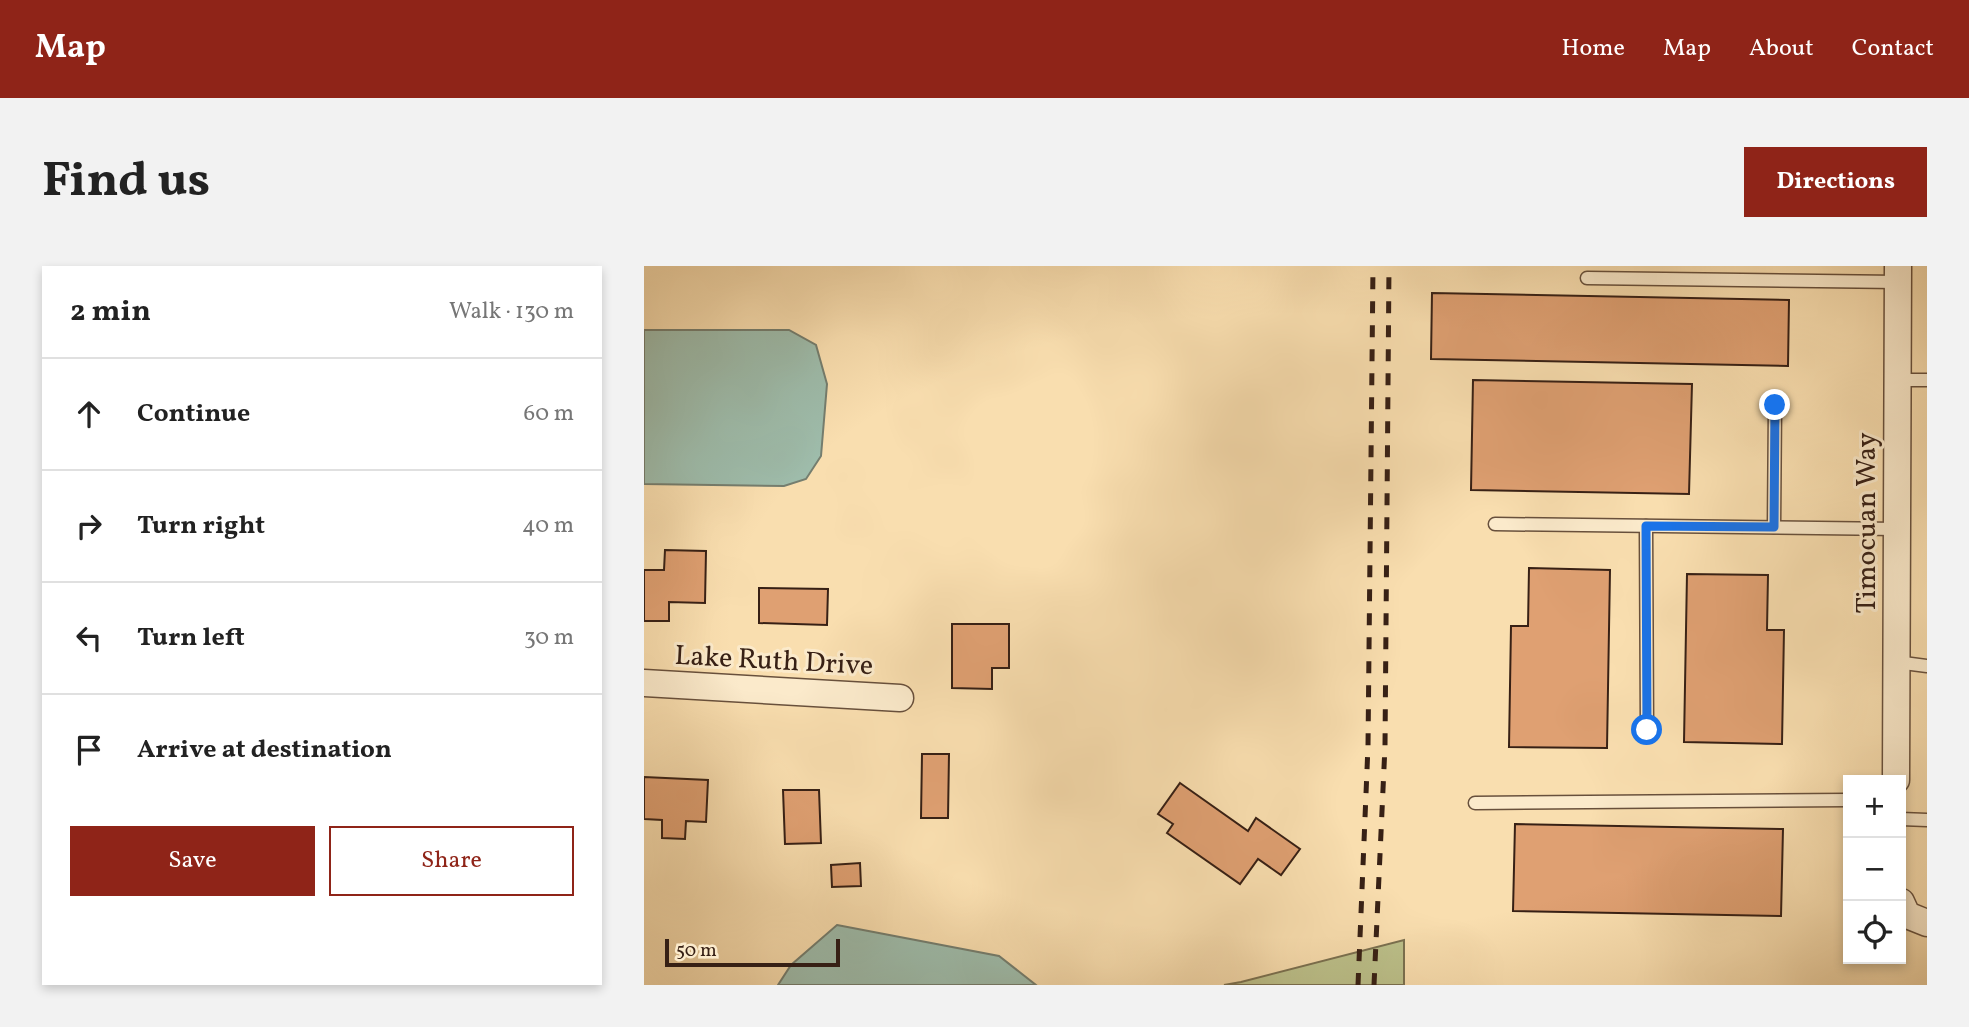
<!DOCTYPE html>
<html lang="en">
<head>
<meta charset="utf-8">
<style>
  :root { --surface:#fff; --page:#f2f2f2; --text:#222; --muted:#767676; --line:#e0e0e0; --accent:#8f2418 }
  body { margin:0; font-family:Vollkorn,serif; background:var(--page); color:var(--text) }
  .controls { position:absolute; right:21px; bottom:21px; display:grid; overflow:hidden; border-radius:0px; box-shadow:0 4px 10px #0003 }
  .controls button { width:63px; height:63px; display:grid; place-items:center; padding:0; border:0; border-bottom:2px solid var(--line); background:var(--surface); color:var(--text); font:35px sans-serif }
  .scale { position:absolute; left:21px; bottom:18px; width:175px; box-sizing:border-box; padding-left:7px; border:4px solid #372015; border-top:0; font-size:19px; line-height:24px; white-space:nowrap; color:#372015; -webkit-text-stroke:5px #fbeacb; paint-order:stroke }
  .stop { position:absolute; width:21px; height:21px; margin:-16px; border:5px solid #1a73e8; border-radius:50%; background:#fff }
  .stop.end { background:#1a73e8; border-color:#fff; box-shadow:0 2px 7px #0008 }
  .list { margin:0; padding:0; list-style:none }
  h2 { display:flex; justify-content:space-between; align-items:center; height:91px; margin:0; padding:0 28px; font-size:30px }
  h2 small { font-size:23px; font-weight:400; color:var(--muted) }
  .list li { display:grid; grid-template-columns:46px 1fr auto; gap:21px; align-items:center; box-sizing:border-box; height:112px; padding:0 28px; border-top:2px solid var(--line) }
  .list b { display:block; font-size:26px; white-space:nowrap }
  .list em { font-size:23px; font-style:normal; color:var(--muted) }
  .actions { display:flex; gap:14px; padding:21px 28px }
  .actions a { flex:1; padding:16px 0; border:2px solid var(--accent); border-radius:0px; text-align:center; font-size:24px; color:var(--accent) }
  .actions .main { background:var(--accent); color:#fff }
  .icon { flex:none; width:38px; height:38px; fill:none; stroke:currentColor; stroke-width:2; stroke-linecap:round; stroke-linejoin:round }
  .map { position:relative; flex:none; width:1283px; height:719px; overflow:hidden; border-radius:0px }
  header { display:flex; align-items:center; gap:42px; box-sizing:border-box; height:98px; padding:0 35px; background:var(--accent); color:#fff }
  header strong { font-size:33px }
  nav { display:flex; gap:38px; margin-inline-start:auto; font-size:24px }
  .intro { display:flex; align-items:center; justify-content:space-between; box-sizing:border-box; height:168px; padding:0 42px }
  h1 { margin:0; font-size:49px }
  .button { padding:18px 32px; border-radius:0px; background:var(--accent); color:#fff; font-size:24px; font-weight:700 }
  main { display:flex; gap:42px; padding:0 42px }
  aside { flex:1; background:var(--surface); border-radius:0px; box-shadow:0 4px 10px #0003 }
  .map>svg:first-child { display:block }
  .green { fill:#bcc18b; stroke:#7a7050; stroke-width:2 }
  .water { fill:#9ebcab; stroke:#757e6f; stroke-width:2 }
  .building { fill:#dfa072; stroke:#372015; stroke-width:2 }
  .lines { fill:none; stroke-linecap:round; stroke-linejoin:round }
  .lane-casing { stroke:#68503c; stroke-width:15 }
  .street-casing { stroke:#68503c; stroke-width:29 }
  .lane { stroke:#fbeacb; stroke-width:12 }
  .street { stroke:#fbeacb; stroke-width:26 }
  .rail { stroke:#372015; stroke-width:5; stroke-dasharray:12 12; stroke-linecap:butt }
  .route { stroke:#1a73e8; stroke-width:9 }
  .labels { text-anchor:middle; stroke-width:6; stroke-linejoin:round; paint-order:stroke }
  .street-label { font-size:28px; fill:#372015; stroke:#fbeacb }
</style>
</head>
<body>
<header>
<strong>Map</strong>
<nav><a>Home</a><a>Map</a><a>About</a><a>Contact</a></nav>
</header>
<div class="intro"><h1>Find us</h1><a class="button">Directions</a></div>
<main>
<aside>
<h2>2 min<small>Walk · 130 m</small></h2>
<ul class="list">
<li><svg class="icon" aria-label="ahead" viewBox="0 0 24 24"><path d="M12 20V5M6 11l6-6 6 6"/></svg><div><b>Continue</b></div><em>60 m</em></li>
<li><svg class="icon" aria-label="right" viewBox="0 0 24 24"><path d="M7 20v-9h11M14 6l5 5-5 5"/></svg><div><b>Turn right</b></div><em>40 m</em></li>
<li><svg class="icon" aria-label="left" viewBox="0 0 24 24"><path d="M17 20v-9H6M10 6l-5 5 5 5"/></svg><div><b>Turn left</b></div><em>30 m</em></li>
<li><svg class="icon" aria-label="arrive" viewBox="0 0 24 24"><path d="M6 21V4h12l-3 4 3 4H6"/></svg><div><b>Arrive at destination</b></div></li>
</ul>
<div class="actions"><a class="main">Save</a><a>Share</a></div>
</aside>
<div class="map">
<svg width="1283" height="719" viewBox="0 0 1283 719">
  <rect width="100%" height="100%" fill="#f9deaf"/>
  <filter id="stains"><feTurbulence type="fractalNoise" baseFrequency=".00286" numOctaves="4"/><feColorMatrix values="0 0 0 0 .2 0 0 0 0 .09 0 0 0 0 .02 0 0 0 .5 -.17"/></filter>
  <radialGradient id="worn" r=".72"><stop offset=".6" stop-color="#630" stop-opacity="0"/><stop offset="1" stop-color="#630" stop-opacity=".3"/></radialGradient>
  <path class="green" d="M760 674V719H580L597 716Z"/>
  <g class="water">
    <path d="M0 64H145L172 79 183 118 177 190 162 213 140 220 0 218Z"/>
    <path d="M193 659 355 690 392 719H134L147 699Z"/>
  </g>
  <g class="building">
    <path d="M788 27 1145 34 1144 100 787 93Z"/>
    <path d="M829 114 1048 118 1045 228 827 224Z"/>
    <path d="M21 284 62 285 61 337 25 336V355H0V304H20Z"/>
    <path d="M885 302 966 304 963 482 865 481 867 360H884Z"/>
    <path d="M1043 308 1124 309 1123 364H1140L1138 478 1040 476Z"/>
    <path d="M115 322 184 323 183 359 115 357Z"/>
    <path d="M308 358H365V402H348V423L308 422Z"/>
    <path d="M278 488H305L304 552H277Z"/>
    <path d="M0 511 64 514 62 556 42 555 41 573 18 572V554L0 553Z"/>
    <path d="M536 517 604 565 612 552 656 583 637 609 614 593 596 618 523 567 529 558 514 548Z"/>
    <path d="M139 524H175L177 577 141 578Z"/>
    <path d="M871 558 1139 563 1137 650 869 645Z"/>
    <path d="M216 597 217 620 188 621 187 599Z"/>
  </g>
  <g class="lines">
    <g class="lane-casing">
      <g id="lane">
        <path d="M943 12 1254 16"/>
        <path d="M1253 114H1283"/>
        <path d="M851 258 1253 263"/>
        <path d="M1002 260 1003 464"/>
        <path d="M1130 261 1131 139"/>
        <path d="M1252 396 1283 400"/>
        <path d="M831 537 1204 534"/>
        <path d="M1257 553 1283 554"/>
      </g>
    </g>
    <g class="street-casing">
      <g id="street">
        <path d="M0 417 256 432"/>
        <path d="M1252 514 1254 0"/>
        <path d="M1257 636 1263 649 1283 657"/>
      </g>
    </g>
    <use href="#lane" class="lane"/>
    <use href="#street" class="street"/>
    <g class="rail">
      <path d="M714 719 724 480 729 0"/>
      <path d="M730 719 741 480 745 0"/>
    </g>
  </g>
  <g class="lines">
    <path class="route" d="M1003 464 1002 260 1130 261 1131 139"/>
  </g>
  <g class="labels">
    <g class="street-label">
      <text transform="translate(1221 257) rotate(-90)" y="10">Timocuan Way</text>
      <text transform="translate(130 393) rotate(3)" y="10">Lake Ruth Drive</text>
    </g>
  </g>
  <rect width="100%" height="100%" filter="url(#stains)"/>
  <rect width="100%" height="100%" fill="url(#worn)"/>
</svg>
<div class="controls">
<button>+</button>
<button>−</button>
<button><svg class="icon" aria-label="locate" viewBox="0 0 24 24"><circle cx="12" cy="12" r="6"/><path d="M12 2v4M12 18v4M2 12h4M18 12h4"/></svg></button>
</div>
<div class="scale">50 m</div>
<div class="stop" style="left:1003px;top:464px"></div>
<div class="stop end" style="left:1131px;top:139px"></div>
</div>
</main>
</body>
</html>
